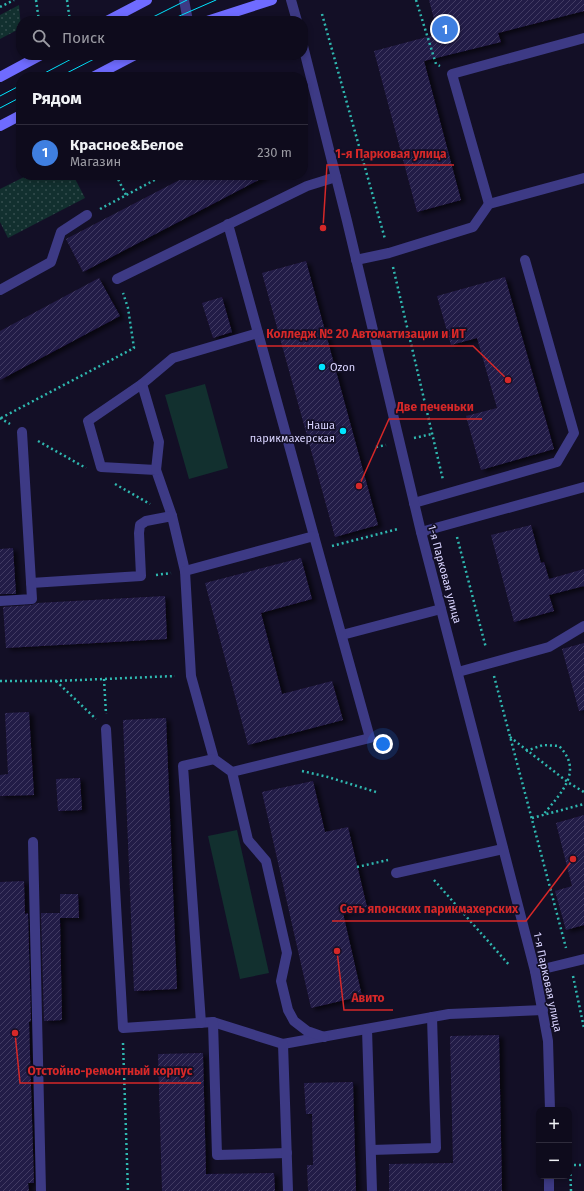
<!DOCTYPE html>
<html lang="ru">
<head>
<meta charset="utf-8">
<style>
  :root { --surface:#0e0b1c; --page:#1c1929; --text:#f1f3f6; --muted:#9b9ba3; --line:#2e2b3b; --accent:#00e5ff }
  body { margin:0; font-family:"Fira Sans",sans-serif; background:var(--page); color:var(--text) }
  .controls { position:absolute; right:12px; bottom:12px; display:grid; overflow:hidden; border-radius:8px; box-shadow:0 2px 6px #0003 }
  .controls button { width:36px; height:36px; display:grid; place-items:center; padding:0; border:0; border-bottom:1px solid var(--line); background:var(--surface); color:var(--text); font:20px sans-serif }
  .you { position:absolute; left:383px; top:744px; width:14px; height:14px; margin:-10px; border:3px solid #fff; border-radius:50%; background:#1a73e8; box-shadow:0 0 0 6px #1a73e833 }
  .badge { display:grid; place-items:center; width:26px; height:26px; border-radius:50%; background:var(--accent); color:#fff; font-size:13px; font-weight:700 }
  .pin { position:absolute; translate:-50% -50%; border:2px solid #fff; box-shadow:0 1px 4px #0006 }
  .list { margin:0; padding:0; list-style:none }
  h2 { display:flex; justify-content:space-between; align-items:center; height:52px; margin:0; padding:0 16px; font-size:17px }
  h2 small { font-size:13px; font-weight:400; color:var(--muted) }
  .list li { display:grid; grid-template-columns:26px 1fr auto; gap:12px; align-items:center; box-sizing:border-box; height:56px; padding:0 16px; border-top:1px solid var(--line) }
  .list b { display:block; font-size:15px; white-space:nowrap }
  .list p { margin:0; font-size:13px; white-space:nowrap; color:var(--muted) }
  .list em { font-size:13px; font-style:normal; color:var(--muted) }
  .icon { flex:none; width:22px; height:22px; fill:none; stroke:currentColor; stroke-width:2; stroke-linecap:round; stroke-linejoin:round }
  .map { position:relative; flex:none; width:584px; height:1191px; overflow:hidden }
  .search { position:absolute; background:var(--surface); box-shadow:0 2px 6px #0003; left:16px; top:16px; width:292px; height:44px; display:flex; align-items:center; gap:10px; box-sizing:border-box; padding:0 14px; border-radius:16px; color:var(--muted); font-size:15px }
  .panel { position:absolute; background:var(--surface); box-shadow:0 2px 6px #0003; left:16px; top:72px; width:292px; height:108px; border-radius:16px }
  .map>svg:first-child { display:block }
  .grass { fill:url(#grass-dots) }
  .pitch { fill:#12302f }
  .building { fill:url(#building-hatch); filter:url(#shadow) }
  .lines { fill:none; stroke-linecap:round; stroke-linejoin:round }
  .path { stroke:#2fb8b0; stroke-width:2.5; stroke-dasharray:2 3; stroke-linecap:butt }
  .service { stroke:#3d3a85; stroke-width:10 }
  .tertiary { stroke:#3d3a85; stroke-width:10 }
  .secondary { stroke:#6f6bff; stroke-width:10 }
  .tram { stroke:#00e5ff; stroke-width:1 }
  .poi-dot { fill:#00e5ff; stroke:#130f26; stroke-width:1.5 }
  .labels { text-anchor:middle; stroke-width:3.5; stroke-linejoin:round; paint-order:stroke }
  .poi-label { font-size:11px; fill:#d9d4ff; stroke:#130f26; text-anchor:start }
  .street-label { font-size:11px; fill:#d9d4ff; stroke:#130f26 }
  .leader { fill:none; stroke:#d62828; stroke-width:1.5 }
  .callout-dot { fill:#d62828; stroke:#130f26; stroke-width:1.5 }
  .callout-label { font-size:12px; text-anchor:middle; font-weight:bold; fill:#d62828; stroke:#130f26; stroke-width:3.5; stroke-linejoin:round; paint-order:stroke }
</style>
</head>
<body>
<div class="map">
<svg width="584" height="1191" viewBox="0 0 584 1191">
  <defs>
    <pattern id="grass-dots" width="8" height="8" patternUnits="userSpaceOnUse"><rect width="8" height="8" fill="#12302f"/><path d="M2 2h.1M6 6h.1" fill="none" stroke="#344d4e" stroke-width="1.8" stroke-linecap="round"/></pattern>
    <pattern id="building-hatch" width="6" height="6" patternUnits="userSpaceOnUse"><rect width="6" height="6" fill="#241b47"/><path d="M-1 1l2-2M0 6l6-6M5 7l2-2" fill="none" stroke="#433b63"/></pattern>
    <filter id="shadow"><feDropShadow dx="4.5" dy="2.5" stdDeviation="2" flood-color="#0009"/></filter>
  </defs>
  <rect width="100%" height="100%" fill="#130f26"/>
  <g class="grass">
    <path d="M19 5 21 28 0 39V15Z"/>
    <path d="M28 175H73L85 198 8 238 0 222V189Z"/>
  </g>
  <g class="pitch">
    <path d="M205 384 228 468 189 479 165 395Z"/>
    <path d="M237 830 269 973 240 979 208 836Z"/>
  </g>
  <g class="building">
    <path d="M429 0H584V11L498 33 501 42 424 61 461 200 417 212 374 51 438 34Z"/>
    <path d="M189 175H268L83 272 66 239Z"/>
    <path d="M306 261 378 525 335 537 262 273Z"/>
    <path d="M505 277 554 449 481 470 466 416 497 408 477 338 451 345 437 296Z"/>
    <path d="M99 278 120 316 0 380V331Z"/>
    <path d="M222 297 232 332 213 338 202 303Z"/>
    <path d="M531 525 541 563 544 562 549 579 584 569V586L549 595 554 611 514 622 491 535Z"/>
    <path d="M13 548 16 594H0V549Z"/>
    <path d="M301 558 312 599 261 613 282 694 332 681 343 720 248 745 205 583Z"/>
    <path d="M165 596 167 639 6 648 3 607 32 605 37 603Z"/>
    <path d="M584 643V710L579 711 562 649Z"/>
    <path d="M29 712 34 795 0 796V775L8 774 5 713Z"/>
    <path d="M166 718 177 989 134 991 123 720Z"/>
    <path d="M80 778 82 810 58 811 56 779Z"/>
    <path d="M313 781 325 832 348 827 367 907 343 913 362 996 311 1008 262 792Z"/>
    <path d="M584 815V925L566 930 555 891 572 886 556 823Z"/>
    <path d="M24 881 25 914 28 913 31 1021 29 1022 34 1183H28L29 1191H0V882Z"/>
    <path d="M60 894H78L79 918H60L62 1020 44 1021 41 913H60Z"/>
    <path d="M499 1035 502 1191H389V1164L453 1163 450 1036Z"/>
    <path d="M203 1053 206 1174 274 1173 275 1191H162L158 1054Z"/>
    <path d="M353 1082 356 1191H308L307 1165H313L312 1114H306L304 1083Z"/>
  </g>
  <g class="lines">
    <g class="path">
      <path d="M36 0 39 21"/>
      <path d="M67 0 70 21"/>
      <path d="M416 0 436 64 440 66"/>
      <path d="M0 7 14 0"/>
      <path d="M322 14 385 239"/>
      <path d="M116 175 126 195"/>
      <path d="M100 209 164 175"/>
      <path d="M393 267 443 480"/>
      <path d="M0 418 10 424"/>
      <path d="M1 418 134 348 128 308 123 293"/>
      <path d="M414 438 432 434"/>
      <path d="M38 441 86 468"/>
      <path d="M376 447 386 445"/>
      <path d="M115 484 150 504"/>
      <path d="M457 537 486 648"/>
      <path d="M332 546 398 529"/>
      <path d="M156 575 171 573"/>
      <path d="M494 676 566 948"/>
      <path d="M104 679 106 714"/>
      <path d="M0 681H56L175 676"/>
      <path d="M56 681 96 719"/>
      <path d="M510 737 569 783 584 792"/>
      <path d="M526 751 543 745 559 746C584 771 561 793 543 815"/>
      <path d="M302 771 328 777 376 792"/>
      <path d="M532 818 584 804"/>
      <path d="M357 867 388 860"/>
      <path d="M434 880 510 966"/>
      <path d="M573 976 584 1028"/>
      <path d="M123 1043 128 1191"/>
      <path d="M571 1191 570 1165H584"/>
    </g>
    <g class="service">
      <path d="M489 204 452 74 584 38"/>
      <path d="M228 224 314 536"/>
      <path d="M356 260 389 253 473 227 489 204 584 178"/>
      <path d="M117 279 307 186 336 177"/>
      <path d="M0 290 51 262 61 232 87 215"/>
      <path d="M142 384 88 421 101 467 156 470 172 516"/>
      <path d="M156 470 159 442 142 384 173 358 258 333"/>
      <path d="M414 503 557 462 574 433 525 260"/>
      <path d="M421 532 584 487"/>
      <path d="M31 583 141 576 139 533 140 525 146 521 172 516 185 571"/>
      <path d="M0 601 32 599 22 432"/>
      <path d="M342 635 441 609"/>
      <path d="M458 672 549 647 584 626"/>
      <path d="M106 729 123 1028 213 1022 283 1044 449 1014 543 1010"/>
      <path d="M232 772 370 738 314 536 185 571 191 676 214 759 232 772 248 840 266 861 287 953 281 981 288 1010 294 1021 307 1031 324 1037"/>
      <path d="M33 842 41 1191"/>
      <path d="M396 873 503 849"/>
      <path d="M535 971 584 959"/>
      <path d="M213 1022 217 1155 287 1153"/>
      <path d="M201 1023 183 766 214 759"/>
      <path d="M367 1029 372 1191"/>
      <path d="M283 1044 288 1191"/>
      <path d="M371 1150 436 1148 432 1017"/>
    </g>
    <g class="tertiary">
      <path d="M184 0 188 21"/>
      <path d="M291 0 297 21"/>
      <path d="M303 46 347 221 421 532 535 971 548 1041 550 1110"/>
      <path d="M549 1191V1176"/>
    </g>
    <g class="secondary">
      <path d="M107 21 147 0"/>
      <path d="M207 21 272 0"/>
      <path d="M0 77 41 55"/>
      <path d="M93 77 135 55"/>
      <path d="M0 126 21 115"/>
    </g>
    <g class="tram">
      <path d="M145 21 187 0"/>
      <path d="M168 21 216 0"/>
      <path d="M37 77 79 55"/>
      <path d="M59 77 102 55"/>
      <path d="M0 96 21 85"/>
      <path d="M0 108 21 97"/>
    </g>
  </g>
  <g class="poi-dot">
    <circle cx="322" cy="367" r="4"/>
    <circle cx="343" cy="431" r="4"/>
  </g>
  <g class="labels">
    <g class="poi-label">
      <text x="330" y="371">Ozon</text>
      <text x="335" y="429" text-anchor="end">Наша<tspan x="335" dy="13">парикмахерская</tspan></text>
    </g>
    <g class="street-label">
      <text transform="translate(445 574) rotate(75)" y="4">1-я Парковая улица</text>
      <text transform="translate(548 982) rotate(78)" y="4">1-я Парковая улица</text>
    </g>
  </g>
  <path class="leader" d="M323 228L327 165H454M508 380L473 346H258M359 486L389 419H482M573 859L526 921H332M337 951L344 1010H393M15 1033L20 1083H201"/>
  <g class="callout-dot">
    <circle cx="323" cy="228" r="4"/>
    <circle cx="508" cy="380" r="4"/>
    <circle cx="359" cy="486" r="4"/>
    <circle cx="573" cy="859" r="4"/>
    <circle cx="337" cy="951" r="4"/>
    <circle cx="15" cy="1033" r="4"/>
  </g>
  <g class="callout-label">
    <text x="391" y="158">1-я Парковая улица</text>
    <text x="366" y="338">Колледж № 20 Автоматизации и ИТ</text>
    <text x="435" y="411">Две печеньки</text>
    <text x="429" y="913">Сеть японских парикмахерских</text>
    <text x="368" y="1002">Авито</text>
    <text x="110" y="1075">Отстойно-ремонтный корпус</text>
  </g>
</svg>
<div class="controls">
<button>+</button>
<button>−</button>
</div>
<div class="you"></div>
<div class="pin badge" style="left:445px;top:29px;background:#3f7fe0">1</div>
<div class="search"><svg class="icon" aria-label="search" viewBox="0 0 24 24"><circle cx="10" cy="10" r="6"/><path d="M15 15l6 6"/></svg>Поиск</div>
<section class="panel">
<h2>Рядом<small></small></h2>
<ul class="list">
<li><span class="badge" style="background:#3f7fe0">1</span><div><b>Красное&amp;Белое</b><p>Магазин</p></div><em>230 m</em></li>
</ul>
</section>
</div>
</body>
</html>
